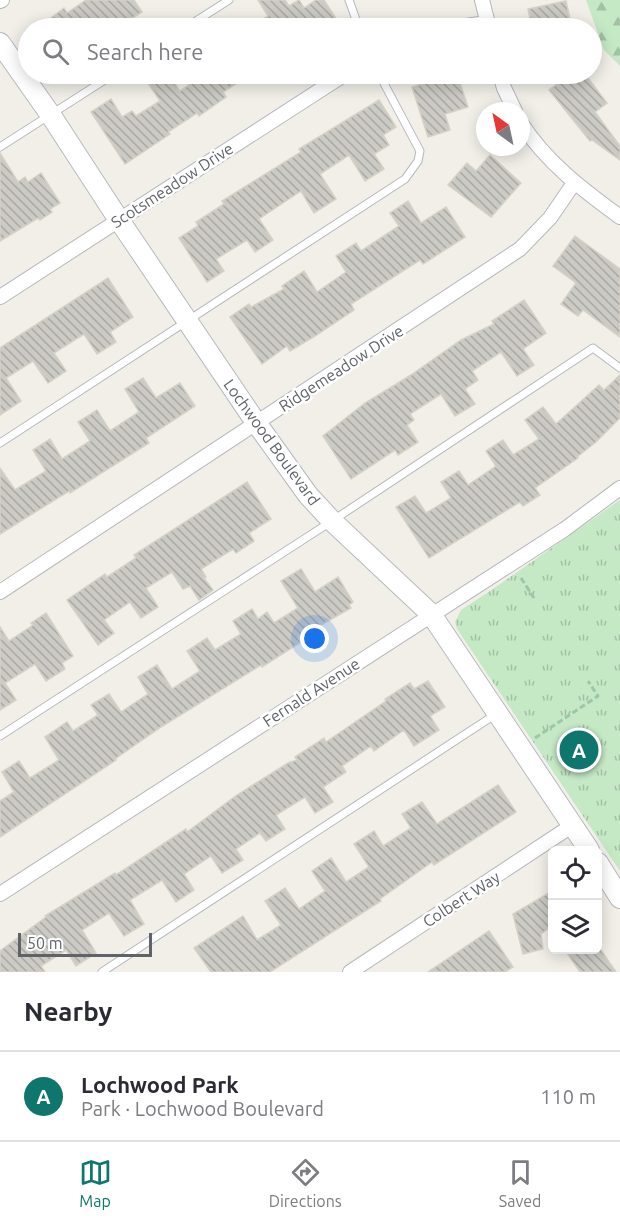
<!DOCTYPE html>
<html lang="en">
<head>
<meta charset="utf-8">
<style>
  :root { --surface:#fff; --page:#f2f2f3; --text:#2b2b33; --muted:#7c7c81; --line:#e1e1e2; --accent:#0f766e }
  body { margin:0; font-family:Ubuntu,sans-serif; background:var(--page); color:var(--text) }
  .controls { position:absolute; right:18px; bottom:18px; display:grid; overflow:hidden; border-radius:9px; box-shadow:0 3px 15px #0003 }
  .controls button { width:54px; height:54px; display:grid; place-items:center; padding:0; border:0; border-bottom:2px solid var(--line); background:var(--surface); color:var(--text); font:30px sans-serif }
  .compass { position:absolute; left:476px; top:102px; width:54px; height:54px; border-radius:50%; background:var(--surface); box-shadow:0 3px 15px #0003; rotate:327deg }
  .scale { position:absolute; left:18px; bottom:15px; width:134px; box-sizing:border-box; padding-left:6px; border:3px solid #5f6368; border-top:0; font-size:16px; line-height:21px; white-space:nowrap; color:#5f6368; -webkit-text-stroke:4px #fff; paint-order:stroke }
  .you { position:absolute; left:315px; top:639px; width:21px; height:21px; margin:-15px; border:4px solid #fff; border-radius:50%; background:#1a73e8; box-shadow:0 0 0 9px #1a73e833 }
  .badge { display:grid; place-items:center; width:39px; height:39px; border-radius:50%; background:var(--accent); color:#fff; font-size:20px; font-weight:700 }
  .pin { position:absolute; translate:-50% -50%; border:3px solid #fff; box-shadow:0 2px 6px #0006 }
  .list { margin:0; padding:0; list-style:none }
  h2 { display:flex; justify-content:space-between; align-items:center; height:78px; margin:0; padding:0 24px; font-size:26px }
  h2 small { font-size:20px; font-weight:400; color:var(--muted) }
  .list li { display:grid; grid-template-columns:39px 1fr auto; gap:18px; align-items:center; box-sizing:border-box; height:90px; padding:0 24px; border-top:2px solid var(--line) }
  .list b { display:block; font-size:22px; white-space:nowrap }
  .list p { margin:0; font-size:20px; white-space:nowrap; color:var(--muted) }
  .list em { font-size:20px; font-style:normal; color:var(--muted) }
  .icon { flex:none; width:33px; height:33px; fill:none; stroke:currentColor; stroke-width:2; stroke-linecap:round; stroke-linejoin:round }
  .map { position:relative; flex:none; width:620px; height:972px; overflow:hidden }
  .search { position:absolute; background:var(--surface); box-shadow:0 3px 15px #0003; left:18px; right:18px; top:18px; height:66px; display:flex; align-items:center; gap:15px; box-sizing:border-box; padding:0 21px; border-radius:33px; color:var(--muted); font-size:22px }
  .sheet { height:168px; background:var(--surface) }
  nav { display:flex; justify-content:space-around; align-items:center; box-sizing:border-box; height:84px; border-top:2px solid var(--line); background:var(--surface); font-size:16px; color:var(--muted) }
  nav a { display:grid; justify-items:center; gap:3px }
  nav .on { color:var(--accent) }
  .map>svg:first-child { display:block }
  .forest { fill:url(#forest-firs) }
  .park { fill:url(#park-tufts) }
  .building { fill:url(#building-back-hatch); stroke:#d6d1c6; stroke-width:1.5 }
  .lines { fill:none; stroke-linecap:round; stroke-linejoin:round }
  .lane-casing { stroke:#b5b8bc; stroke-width:9 }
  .street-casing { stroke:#b5b8bc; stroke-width:16 }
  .secondary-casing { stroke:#b6babf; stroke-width:22 }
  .path { stroke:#9cc7a9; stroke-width:3; stroke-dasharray:6 3; stroke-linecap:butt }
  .lane { stroke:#fff; stroke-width:7 }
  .street { stroke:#fff; stroke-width:14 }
  .secondary { stroke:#fff; stroke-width:20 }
  .labels { text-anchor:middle; stroke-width:5; stroke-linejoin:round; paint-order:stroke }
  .street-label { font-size:16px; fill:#5f6368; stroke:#fff }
</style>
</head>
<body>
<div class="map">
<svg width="620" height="972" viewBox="0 0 620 972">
  <defs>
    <pattern id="forest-firs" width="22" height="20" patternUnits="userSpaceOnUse" patternTransform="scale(1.5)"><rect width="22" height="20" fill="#c5e8c5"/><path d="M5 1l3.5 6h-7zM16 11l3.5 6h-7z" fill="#a3c0a4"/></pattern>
    <pattern id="park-tufts" width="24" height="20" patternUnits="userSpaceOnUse" patternTransform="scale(1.5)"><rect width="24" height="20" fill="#c5e8c5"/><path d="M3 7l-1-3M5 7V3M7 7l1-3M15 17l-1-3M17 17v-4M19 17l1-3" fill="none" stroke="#a3c0a4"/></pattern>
    <pattern id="building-back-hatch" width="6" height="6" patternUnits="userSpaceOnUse" patternTransform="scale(1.5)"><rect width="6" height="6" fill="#cccac5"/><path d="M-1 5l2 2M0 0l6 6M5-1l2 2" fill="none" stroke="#a9a8a4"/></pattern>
  </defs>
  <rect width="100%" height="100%" fill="#f1efe8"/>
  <path class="forest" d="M586 0H620V66L604 50Z"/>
  <path class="park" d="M620 500V871L457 629 455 622 461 610 490 591Z"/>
  <g class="building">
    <path d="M86 0H134L142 12 131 19 137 28H38L64 8 67 13Z"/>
    <path d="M258 0H285L289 6 299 0 304 8 316 0H324L339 23 330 28H249L268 16Z"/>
    <path d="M566 1 572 28H532L528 9Z"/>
    <path d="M156 74H168L180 91 206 74H251L223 92 226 97 199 116 197 113 168 132 170 134 125 164 91 112 111 99 122 117 132 111 136 116 160 101 146 80Z"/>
    <path d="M457 74 468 107 445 114 450 130 428 137 412 87Z"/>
    <path d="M571 74H585L607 103 595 112 620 146V160L592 140 590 141 549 90Z"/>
    <path d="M379 100 396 127 383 135 389 145 374 154 384 169 365 181 349 155 320 174 336 199 314 213 301 191 259 219 273 240 255 252 247 240 216 259 224 271 207 282 179 238 198 226 196 222 224 204 222 201 301 152 299 149Z"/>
    <path d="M0 153 18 182 25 177 28 182 41 173 60 203 50 209 52 212 40 220 38 218 0 241Z"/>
    <path d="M490 155 521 183 491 217 448 185 467 163 476 171Z"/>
    <path d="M408 201 421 223 446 207 465 237 423 264 420 260 351 304 354 310 315 336 290 351 287 346 262 364 230 317 249 304 251 307 284 289 282 286 304 271 317 292 346 272 336 256 356 243 361 251 399 226 390 213Z"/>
    <path d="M575 236 620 269V337L583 310 578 316 561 304 576 283 553 266Z"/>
    <path d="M108 278 133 317 110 332 116 342 97 354 84 334 54 353 66 371 48 383 33 361 6 378 21 401 0 415V348Z"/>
    <path d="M524 300 546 333 523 349 534 365 517 376 501 352 472 371 478 380 465 389 475 404 455 416 441 394 410 414 414 420 407 425 418 442 398 455 395 450 351 479 323 436 365 403 411 375 461 340 494 324 492 321Z"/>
    <path d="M620 375V418L596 442 577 457 578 458 535 488 540 495 523 506 520 502 429 558 396 507 415 496 426 513 451 498 441 482 459 471 468 485 496 466 486 451 503 440 513 455 539 439 525 420 543 407 556 424 599 385 604 390Z"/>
    <path d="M143 378 156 398 180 383 195 406 146 438 149 443 70 493 69 491 0 534V468L15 490 46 471 33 450 50 439 62 459 90 441 78 422 97 410 110 431 139 412 125 389Z"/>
    <path d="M247 482 271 519 249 533 254 541 236 553 233 549 201 569 206 577 204 578 213 590 199 600 190 586 183 589 172 572 146 588 158 607 141 618 130 602 104 620 114 633 98 645 67 600 105 574 107 577 136 558 134 555Z"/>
    <path d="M301 569 315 592 338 577 353 602 349 605 351 608 298 638 301 642 262 667 261 665 161 727 115 759 116 760 0 837V801L14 792 2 772 19 761 30 778 59 760 45 737 67 722 73 731 98 715 91 705 109 694 121 712 148 694 138 677 157 665 172 689 200 671 187 651 207 638 215 650 241 634 233 621 252 609 258 619 267 612 274 623 298 608 281 581Z"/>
    <path d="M46 613 73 656 62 663 65 669 46 681 35 664 5 683 16 700 0 710V627L9 641 33 625 31 623Z"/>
    <path d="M428 681 445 707 430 716 439 730 414 746 404 730 374 751 371 746 342 766 346 772 323 787 333 802 315 813 305 797 276 815 285 829 266 841 260 833 236 849 243 860 222 873 211 856 184 874 194 890 176 902 162 880 130 900 144 924 124 936 109 913 82 930 96 953 76 966 66 950 41 966 45 972H0V951L46 917 45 916 115 873 116 875 186 829 187 832 237 795 288 763 297 760 295 757 324 738 326 742 386 701 385 699 410 683 414 689Z"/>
    <path d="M498 785 516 812 434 865 432 862 380 899 381 901 270 972H211L194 948 243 916 257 940 281 925 265 901 285 888 299 909 325 891 312 871 331 858 346 882 369 867 354 844 374 831 383 846 411 828 402 814 422 802 437 824Z"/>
    <path d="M552 891V926L541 934 543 949 523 954 513 914Z"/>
    <path d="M489 931 513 967 505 972H428Z"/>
    <path d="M565 950H601L616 972H580Z"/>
  </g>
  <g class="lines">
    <g class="lane-casing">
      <g id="lane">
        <path d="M349 0 359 28"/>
        <path d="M185 28 229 0"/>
        <path d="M0 147 114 74"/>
        <path d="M0 443 405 179 418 161 420 151 379 74"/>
        <path d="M0 736 332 521 593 348 620 368"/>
        <path d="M102 972 496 714"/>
      </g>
    </g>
    <g class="street-casing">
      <g id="street">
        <path d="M482 0 489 28"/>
        <path d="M0 1 2 0"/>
        <path d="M451 28 487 23"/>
        <path d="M500 74 504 88 515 111"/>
        <path d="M521 123C546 162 583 190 620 217"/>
        <path d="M0 297 345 74"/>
        <path d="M0 592 520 249 550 218 574 183"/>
        <path d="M0 894 565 529 620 488"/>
        <path d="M350 972 573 825"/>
      </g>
    </g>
    <g class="secondary-casing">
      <g id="secondary">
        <path d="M0 43 50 114 119 220 257 424 308 495 332 521 431 614 589 850"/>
        <path d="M598 863 620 898"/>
      </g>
    </g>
    <g class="path">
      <path d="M521 578 534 598"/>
      <path d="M535 738 598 696 588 681"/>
    </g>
    <use href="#lane" class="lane"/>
    <use href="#street" class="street"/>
    <use href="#secondary" class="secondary"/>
  </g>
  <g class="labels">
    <g class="street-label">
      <text transform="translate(172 185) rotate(-33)" y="6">Scotsmeadow Drive</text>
      <text transform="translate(341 368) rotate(-33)" y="6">Ridgemeadow Drive</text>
      <text transform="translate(272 442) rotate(54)" y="6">Lochwood Boulevard</text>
      <text transform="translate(311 692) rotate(-33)" y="6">Fernald Avenue</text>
      <text transform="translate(461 899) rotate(-33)" y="6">Colbert Way</text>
    </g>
  </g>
</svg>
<div class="controls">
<button><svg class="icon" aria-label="locate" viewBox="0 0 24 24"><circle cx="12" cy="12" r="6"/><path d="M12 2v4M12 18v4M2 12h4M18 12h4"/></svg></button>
<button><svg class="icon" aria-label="layers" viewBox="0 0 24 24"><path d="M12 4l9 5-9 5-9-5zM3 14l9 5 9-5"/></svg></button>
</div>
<svg class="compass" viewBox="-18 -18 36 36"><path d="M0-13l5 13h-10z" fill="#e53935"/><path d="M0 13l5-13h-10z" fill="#7c7c81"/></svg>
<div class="scale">50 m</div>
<div class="you"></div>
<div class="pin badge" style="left:579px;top:750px">A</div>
<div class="search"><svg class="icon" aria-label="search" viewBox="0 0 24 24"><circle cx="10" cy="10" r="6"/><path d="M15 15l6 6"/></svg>Search here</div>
</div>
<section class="sheet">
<h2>Nearby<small></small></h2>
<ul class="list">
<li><span class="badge">A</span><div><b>Lochwood Park</b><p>Park · Lochwood Boulevard</p></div><em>110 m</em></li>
</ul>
</section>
<nav>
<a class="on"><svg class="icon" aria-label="map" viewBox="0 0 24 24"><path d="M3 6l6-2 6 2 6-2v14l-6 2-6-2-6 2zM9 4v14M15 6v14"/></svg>Map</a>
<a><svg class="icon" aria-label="directions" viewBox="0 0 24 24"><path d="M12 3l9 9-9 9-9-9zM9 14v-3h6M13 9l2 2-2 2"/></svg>Directions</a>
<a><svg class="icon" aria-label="saved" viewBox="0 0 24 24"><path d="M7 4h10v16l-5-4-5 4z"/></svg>Saved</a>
</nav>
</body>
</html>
